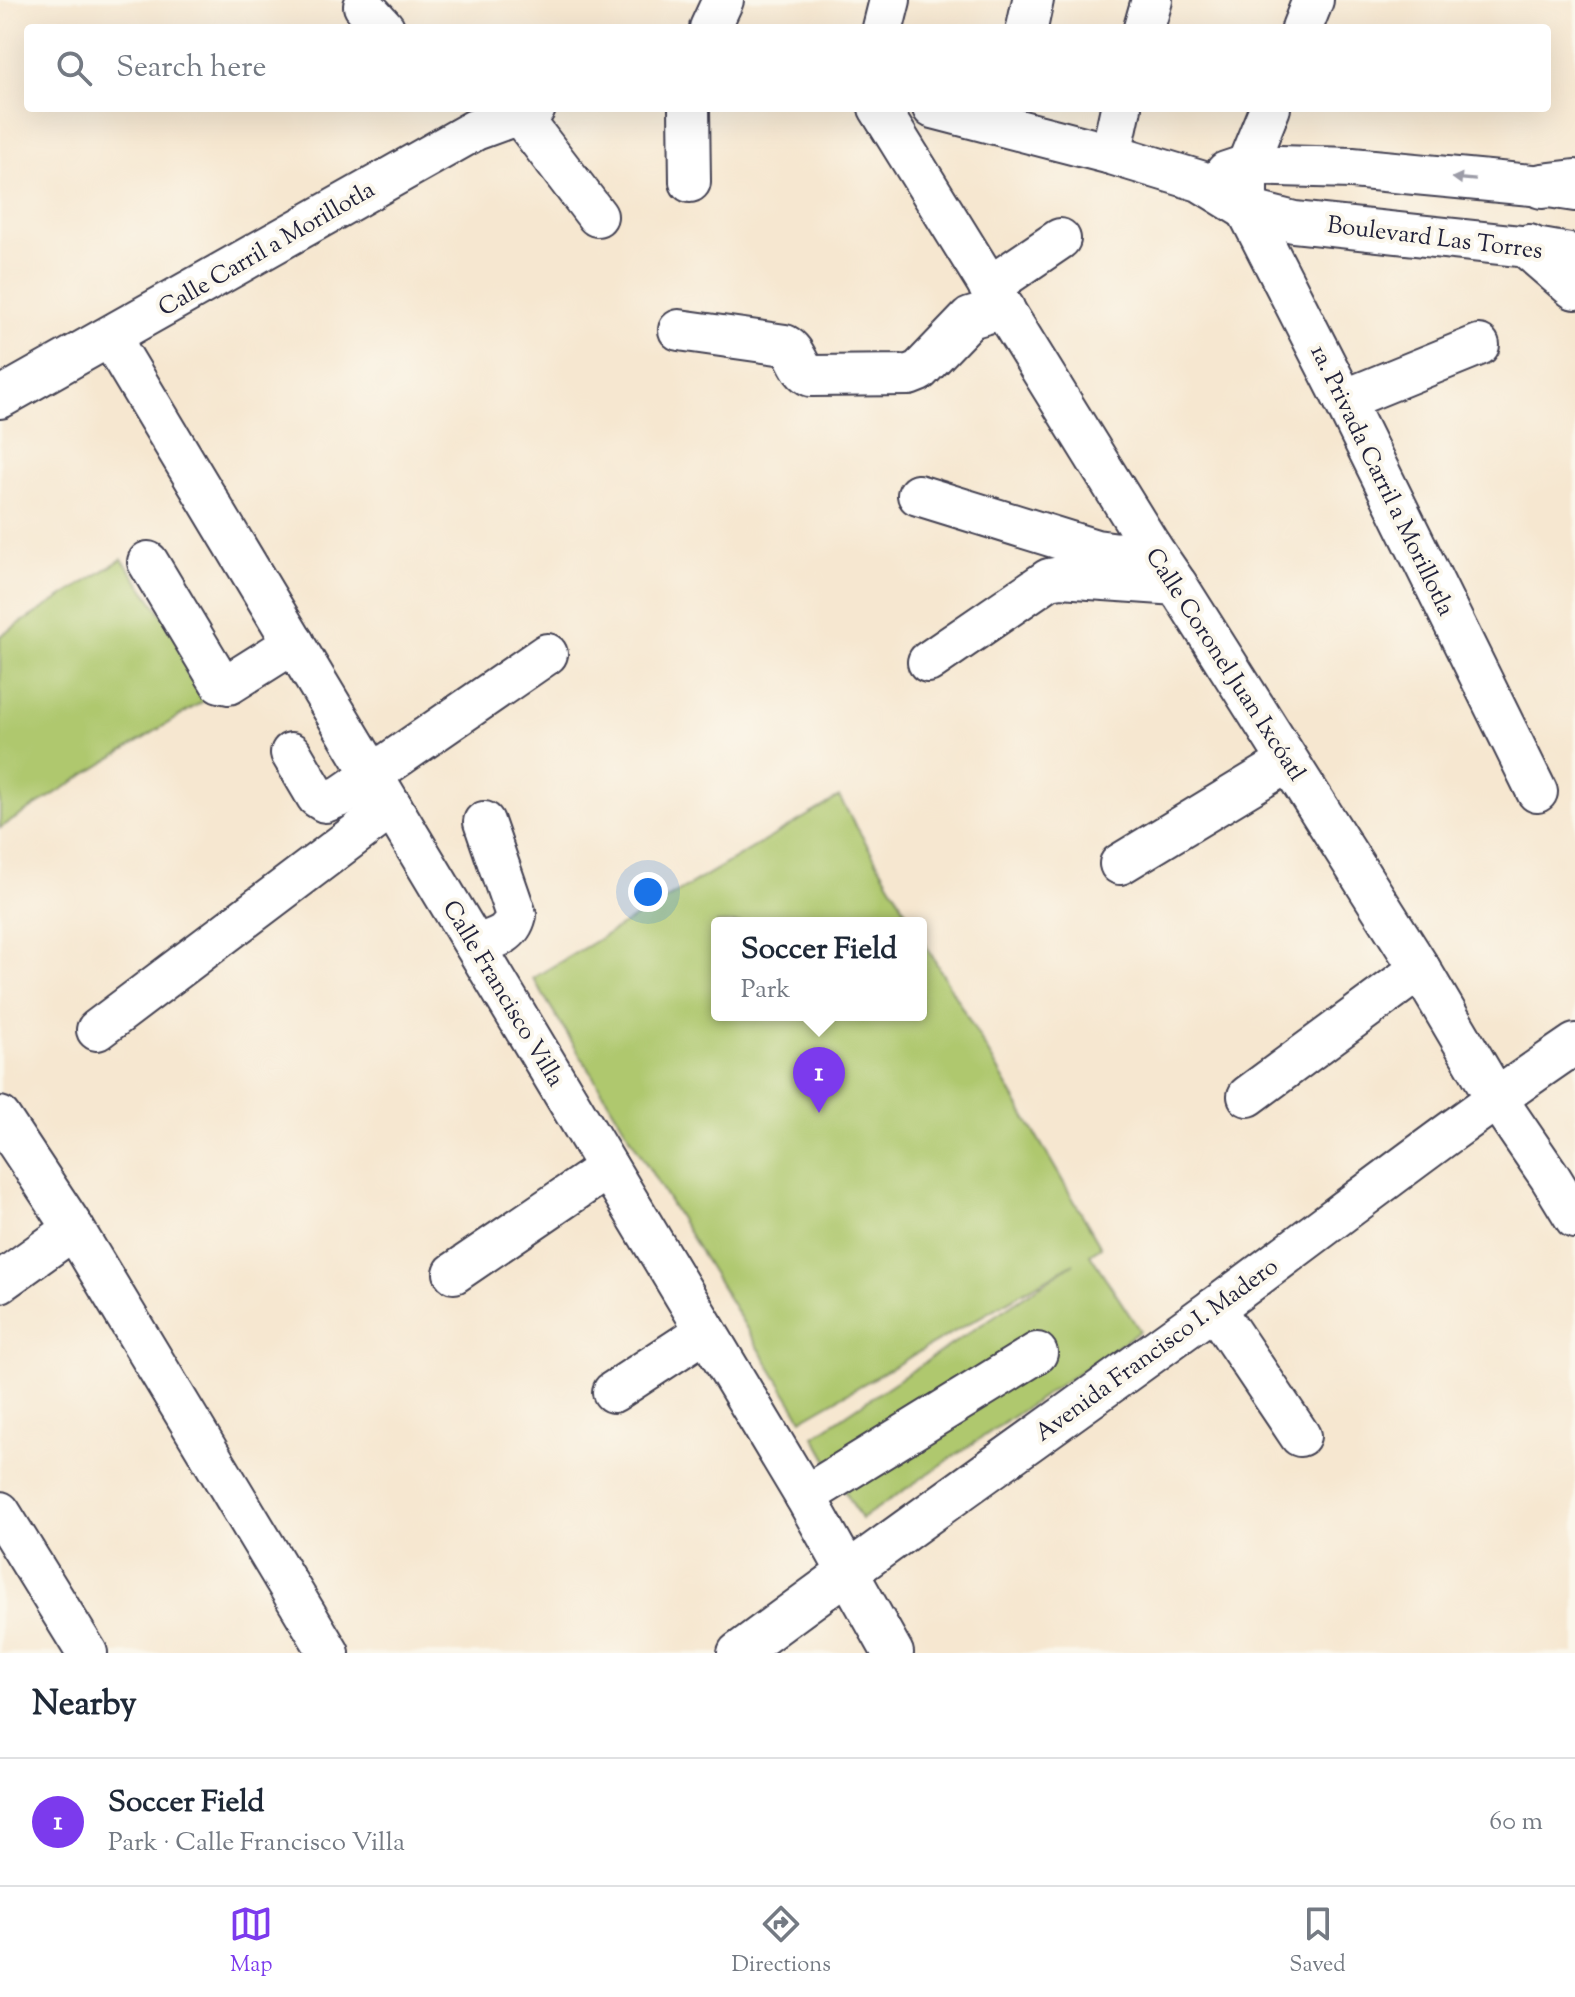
<!DOCTYPE html>
<html lang="en">
<head>
<meta charset="utf-8">
<style>
  :root { --surface:#fff; --page:#f2f2f3; --text:#1f2937; --muted:#747a83; --line:#e0e1e3; --accent:#7c3aed }
  body { margin:0; font-family:"Sorts Mill Goudy",serif; background:var(--page); color:var(--text) }
  .you { position:absolute; left:648px; top:892px; width:28px; height:28px; margin:-20px; border:6px solid #fff; border-radius:50%; background:#1a73e8; box-shadow:0 0 0 12px #1a73e833 }
  .badge { display:grid; place-items:center; width:52px; height:52px; border-radius:50%; background:var(--accent); color:#fff; font-size:26px; font-weight:700 }
  .pin { position:absolute; translate:-50% -66px; filter:drop-shadow(0 2px 4px #0008) }
  .pin::after { content:''; position:absolute; top:42px; width:28px; height:24px; background:inherit; clip-path:polygon(0 0,100% 0,50% 100%) }
  .popup { position:absolute; left:711px; top:917px; width:216px; height:104px; box-sizing:border-box; display:grid; place-content:center; border-radius:8px; background:var(--surface); filter:drop-shadow(0 2px 6px #0005); font-size:26px; white-space:nowrap; color:var(--muted) }
  .popup b { font-size:30px; color:var(--text) }
  .popup::after { content:''; position:absolute; left:50%; top:100%; margin-left:-16px; border:16px solid transparent; border-top-color:var(--surface) }
  .list { margin:0; padding:0; list-style:none }
  h2 { display:flex; justify-content:space-between; align-items:center; height:104px; margin:0; padding:0 32px; font-size:34px }
  h2 small { font-size:26px; font-weight:400; color:var(--muted) }
  .list li { display:grid; grid-template-columns:52px 1fr auto; gap:24px; align-items:center; box-sizing:border-box; height:128px; padding:0 32px; border-top:2px solid var(--line) }
  .list b { display:block; font-size:30px; white-space:nowrap }
  .list p { margin:0; font-size:26px; white-space:nowrap; color:var(--muted) }
  .list em { font-size:26px; font-style:normal; color:var(--muted) }
  .icon { flex:none; width:44px; height:44px; fill:none; stroke:currentColor; stroke-width:2; stroke-linecap:round; stroke-linejoin:round }
  .map { position:relative; flex:none; width:1575px; height:1653px; overflow:hidden }
  .search { position:absolute; background:var(--surface); box-shadow:0 8px 32px #0002; left:24px; right:24px; top:24px; height:88px; display:flex; align-items:center; gap:20px; box-sizing:border-box; padding:0 28px; border-radius:8px; color:var(--muted); font-size:30px }
  .sheet { height:232px; background:var(--surface) }
  nav { display:flex; justify-content:space-around; align-items:center; box-sizing:border-box; height:112px; border-top:2px solid var(--line); background:var(--surface); font-size:22px; color:var(--muted) }
  nav a { display:grid; justify-items:center; gap:4px }
  nav .on { color:var(--accent) }
  .map>svg:first-child { display:block }
  .green { fill:#afc86e; stroke:#687554; stroke-width:2 }
  .lines { fill:none; stroke-linecap:round; stroke-linejoin:round }
  .minor-casing { stroke:#424051; stroke-width:44 }
  .major-casing { stroke:#424051; stroke-width:48 }
  .minor { stroke:#fff; stroke-width:40 }
  .major { stroke:#fff; stroke-width:44 }
  .oneway { fill:#9c9ca7 }
  .labels { text-anchor:middle; stroke-width:8; stroke-linejoin:round; paint-order:stroke }
  .street-label { font-size:24px; fill:#22223b; stroke:#fbf7ec }
</style>
</head>
<body>
<div class="map">
<svg width="1575" height="1653" viewBox="0 0 1575 1653">
  <rect width="100%" height="100%" fill="#fbf7ec"/>
  <filter id="ink" filterUnits="userSpaceOnUse"><feTurbulence type="fractalNoise" baseFrequency=".0125" numOctaves="2"/><feDisplacementMap in="SourceGraphic" scale="16" xChannelSelector="R" yChannelSelector="G"/><feConvolveMatrix kernelMatrix="1 2 1 2 8 2 1 2 1" color-interpolation-filters="sRGB"/></filter>
  <filter id="wash" filterUnits="userSpaceOnUse"><feTurbulence type="fractalNoise" baseFrequency=".006" numOctaves="4" result="noise"/><feDisplacementMap in="SourceGraphic" scale="32" xChannelSelector="R" yChannelSelector="G"/><feGaussianBlur stdDeviation="1.8" result="paint"/><feColorMatrix in="noise" values="0 0 0 0 0 0 0 0 0 0 0 0 0 0 0 0 0 1.4 0 .05"/><feComposite in="paint" operator="in"/></filter>
  <g filter="url(#wash)">
    <rect width="100%" height="100%" fill="#f6e7d0"/>
    <g class="green">
      <path d="M122 559 218 692 0 828V636Z"/>
      <path d="M839 797 913 923H717V1015H921V937L1101 1247 1090 1254 1140 1331 861 1519 814 1436 1074 1263 802 1419 533 978Z"/>
    </g>
  </g>
  <g filter="url(#ink)">
    <g class="lines">
      <g class="minor-casing">
        <g id="minor">
          <path d="M364 6 384 28"/>
          <path d="M710 28 723 0"/>
          <path d="M883 28 890 0"/>
          <path d="M1027 28 1033 0"/>
          <path d="M1144 28 1152 0"/>
          <path d="M1302 28 1313 0"/>
          <path d="M689 108 690 182"/>
          <path d="M879 108 1151 547 1177 585 1420 969 1496 1098 1550 1177 1575 1218"/>
          <path d="M933 108 1111 154 1200 181 1247 210 1294 222 1529 247 1575 255"/>
          <path d="M1270 108 1247 165V210L1344 400 1537 792"/>
          <path d="M519 114 597 216"/>
          <path d="M1111 154 1121 108"/>
          <path d="M1226 172 1247 165 1352 168 1542 186 1575 191"/>
          <path d="M989 287 1060 239"/>
          <path d="M679 330 785 345C798 352 797 370 811 376L909 375 919 371 970 318 1004 308"/>
          <path d="M110 337 805 1496 893 1653"/>
          <path d="M0 398 475 130 535 108"/>
          <path d="M1344 400 1479 345"/>
          <path d="M918 495 1096 550 1119 553 1151 547"/>
          <path d="M148 562 220 682 229 684 294 643"/>
          <path d="M928 662 1049 579 1061 577 1177 585"/>
          <path d="M291 753 317 797 325 802 341 796 547 654"/>
          <path d="M1120 864 1288 762"/>
          <path d="M475 945C493 939 511 936 516 915L484 822"/>
          <path d="M97 1030 392 807"/>
          <path d="M1248 1096 1420 969"/>
          <path d="M0 1117 74 1229 329 1653"/>
          <path d="M454 1273 608 1168"/>
          <path d="M0 1282 74 1229"/>
          <path d="M1214 1308 1300 1436"/>
          <path d="M613 1392 706 1331"/>
          <path d="M805 1496 1037 1353"/>
          <path d="M0 1512 87 1653"/>
          <path d="M738 1653C895 1536 1055 1424 1213 1309 1334 1220 1451 1128 1575 1044"/>
        </g>
      </g>
      <g class="major-casing">
        <g id="major">
          <path d="M1542 186 1575 182"/>
          <path d="M1529 247 1575 287"/>
        </g>
      </g>
      <use href="#minor" class="minor"/>
      <use href="#major" class="major"/>
    </g>
    <defs><path id="oneway-solid" d="M-6-.8H1V-3.2L6.5 0L1 3.2V.8H-6Z" transform="scale(2)"/></defs>
    <use class="oneway" href="#oneway-solid" transform="translate(1464 179) rotate(-175)"/>
  </g>
  <g class="labels">
    <g class="street-label">
      <text transform="translate(1435 237) rotate(7)" y="8">Boulevard Las Torres</text>
      <text transform="translate(266 248) rotate(-30)" y="8">Calle Carril a Morillotla</text>
      <text transform="translate(1383 480) rotate(64)" y="8">1a. Privada Carril a Morillotla</text>
      <text transform="translate(1226 664) rotate(57)" y="8">Calle Coronel Juan Ixcóatl</text>
      <text transform="translate(504 993) rotate(59)" y="8">Calle Francisco Villa</text>
      <text transform="translate(1156 1349) rotate(-36)" y="8">Avenida Francisco I. Madero</text>
    </g>
  </g>
</svg>
<div class="you"></div>
<div class="pin badge" style="left:819px;top:1113px">1</div>
<div class="popup"><b>Soccer Field</b>Park</div>
<div class="search"><svg class="icon" aria-label="search" viewBox="0 0 24 24"><circle cx="10" cy="10" r="6"/><path d="M15 15l6 6"/></svg>Search here</div>
</div>
<section class="sheet">
<h2>Nearby<small></small></h2>
<ul class="list">
<li><span class="badge">1</span><div><b>Soccer Field</b><p>Park · Calle Francisco Villa</p></div><em>60 m</em></li>
</ul>
</section>
<nav>
<a class="on"><svg class="icon" aria-label="map" viewBox="0 0 24 24"><path d="M3 6l6-2 6 2 6-2v14l-6 2-6-2-6 2zM9 4v14M15 6v14"/></svg>Map</a>
<a><svg class="icon" aria-label="directions" viewBox="0 0 24 24"><path d="M12 3l9 9-9 9-9-9zM9 14v-3h6M13 9l2 2-2 2"/></svg>Directions</a>
<a><svg class="icon" aria-label="saved" viewBox="0 0 24 24"><path d="M7 4h10v16l-5-4-5 4z"/></svg>Saved</a>
</nav>
</body>
</html>
